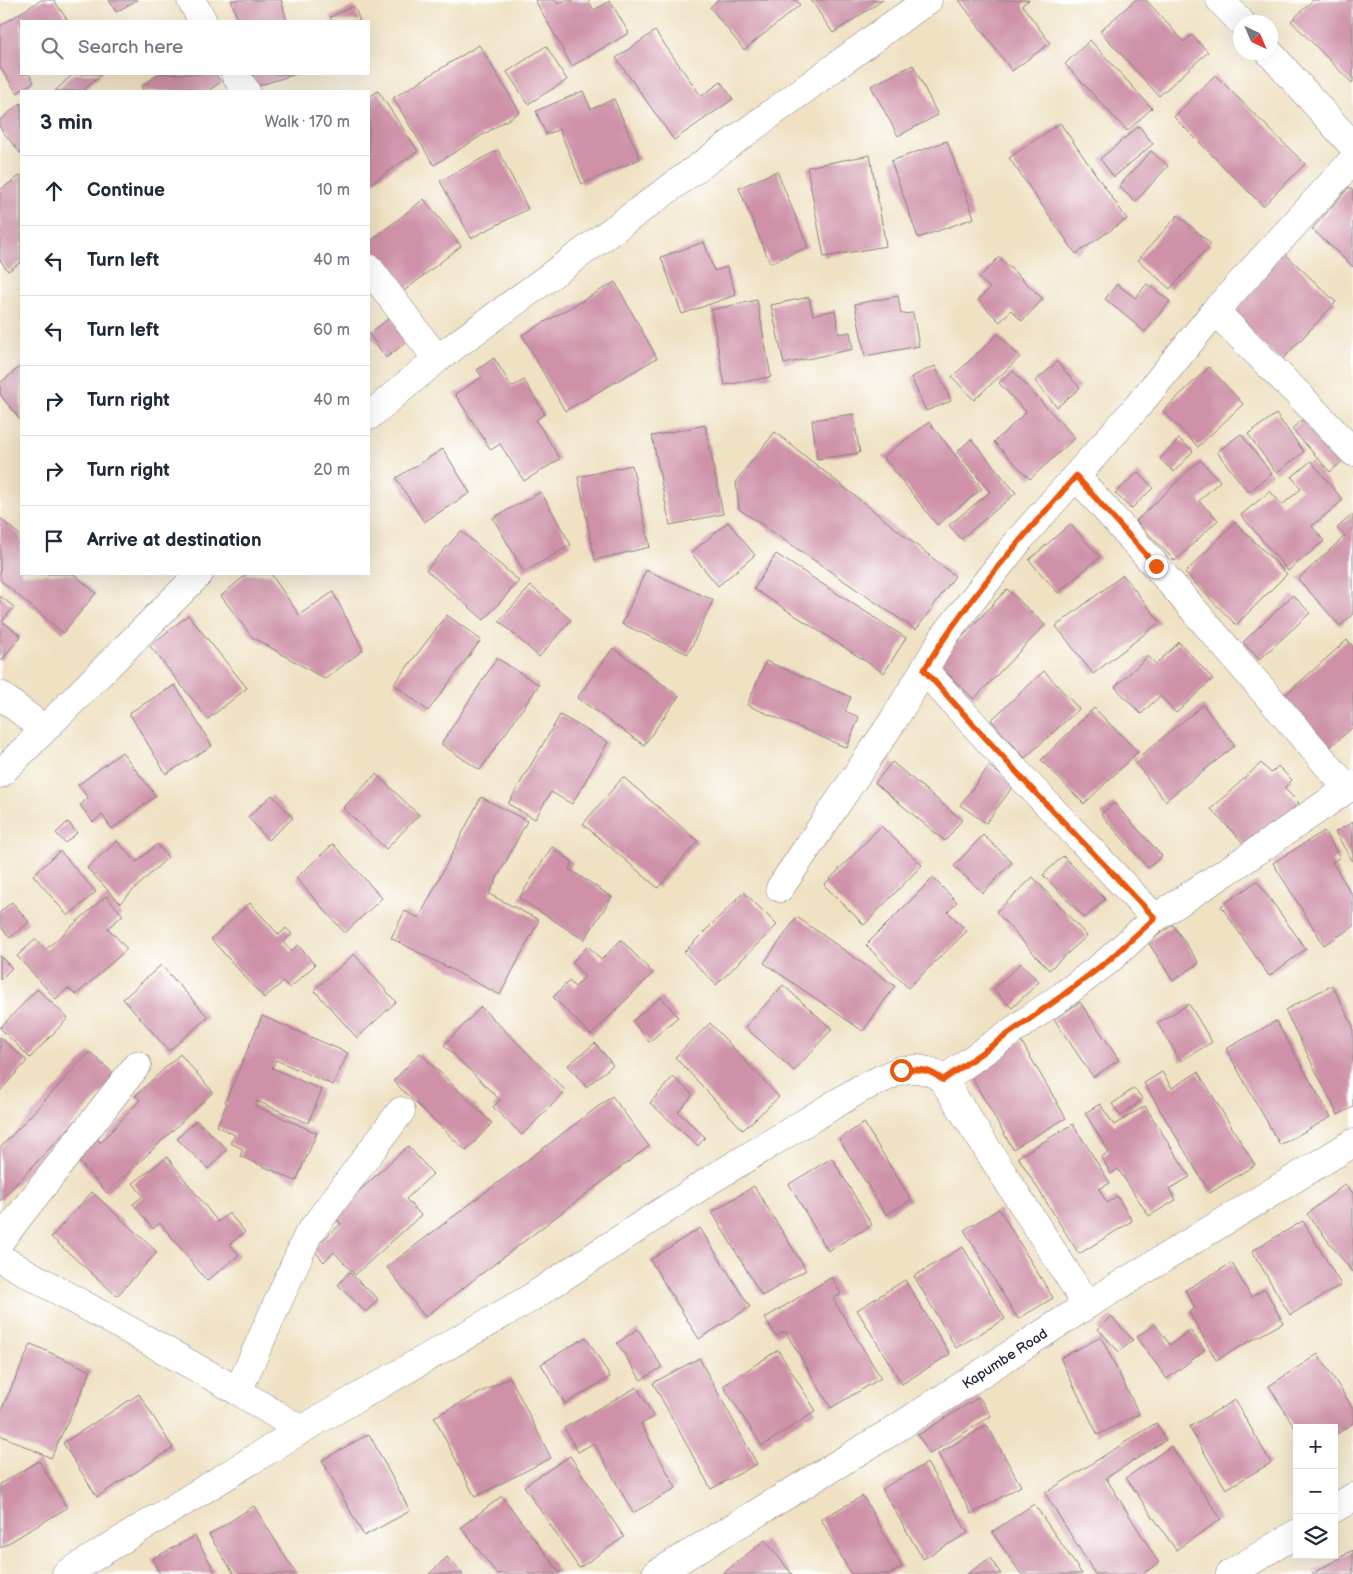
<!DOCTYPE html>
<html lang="en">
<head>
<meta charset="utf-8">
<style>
  :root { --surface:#fff; --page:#f2f2f3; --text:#1f2937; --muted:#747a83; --line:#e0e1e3 }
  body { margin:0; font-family:"Balsamiq Sans",sans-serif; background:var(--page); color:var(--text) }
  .controls { position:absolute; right:15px; bottom:15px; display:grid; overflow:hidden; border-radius:0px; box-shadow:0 5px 20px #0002 }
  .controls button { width:45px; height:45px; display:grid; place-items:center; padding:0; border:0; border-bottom:1px solid var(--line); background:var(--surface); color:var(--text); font:25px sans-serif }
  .compass { position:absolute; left:1233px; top:15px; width:45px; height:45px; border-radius:50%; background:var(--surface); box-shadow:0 5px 20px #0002; rotate:136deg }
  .stop { position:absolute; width:15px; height:15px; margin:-11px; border:4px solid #ea580c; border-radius:50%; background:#fff }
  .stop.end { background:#ea580c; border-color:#fff; box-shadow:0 1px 5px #0008 }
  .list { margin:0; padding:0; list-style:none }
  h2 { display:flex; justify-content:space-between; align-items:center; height:65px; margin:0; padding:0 20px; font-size:21px }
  h2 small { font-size:16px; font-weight:400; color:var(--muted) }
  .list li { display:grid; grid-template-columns:32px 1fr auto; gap:15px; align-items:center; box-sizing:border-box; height:70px; padding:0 20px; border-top:1px solid var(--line) }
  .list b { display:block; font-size:19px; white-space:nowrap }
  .list em { font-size:16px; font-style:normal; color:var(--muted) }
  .icon { flex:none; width:28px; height:28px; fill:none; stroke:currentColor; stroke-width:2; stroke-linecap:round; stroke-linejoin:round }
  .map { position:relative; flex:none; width:1353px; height:1574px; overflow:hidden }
  .search { position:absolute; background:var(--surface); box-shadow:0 5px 20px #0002; left:20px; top:20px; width:350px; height:55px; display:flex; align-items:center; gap:12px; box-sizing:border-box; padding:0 18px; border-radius:0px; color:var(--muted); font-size:19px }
  .panel { position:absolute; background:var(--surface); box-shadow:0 5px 20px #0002; left:20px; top:90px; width:350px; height:485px; border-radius:0px }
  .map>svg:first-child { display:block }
  .building { fill:#ce91a7 }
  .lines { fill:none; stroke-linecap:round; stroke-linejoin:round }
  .street-casing { stroke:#88827e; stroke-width:29 }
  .street { stroke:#fff; stroke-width:28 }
  .route { stroke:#ea580c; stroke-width:6 }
  .labels { text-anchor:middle; stroke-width:4; stroke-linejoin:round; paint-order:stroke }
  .street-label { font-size:14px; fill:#22223b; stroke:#fff }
</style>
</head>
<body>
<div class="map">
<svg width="1353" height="1574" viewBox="0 0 1353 1574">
  <rect width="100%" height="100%" fill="#fff"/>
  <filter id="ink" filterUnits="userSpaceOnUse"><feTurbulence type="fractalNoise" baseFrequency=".02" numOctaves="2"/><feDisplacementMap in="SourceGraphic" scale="10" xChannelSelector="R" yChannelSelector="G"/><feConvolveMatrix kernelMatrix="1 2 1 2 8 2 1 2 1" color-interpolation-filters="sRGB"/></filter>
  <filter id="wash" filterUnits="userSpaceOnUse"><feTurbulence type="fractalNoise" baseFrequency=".0096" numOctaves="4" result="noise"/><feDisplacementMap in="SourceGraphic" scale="20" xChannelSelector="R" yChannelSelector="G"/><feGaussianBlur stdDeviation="1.12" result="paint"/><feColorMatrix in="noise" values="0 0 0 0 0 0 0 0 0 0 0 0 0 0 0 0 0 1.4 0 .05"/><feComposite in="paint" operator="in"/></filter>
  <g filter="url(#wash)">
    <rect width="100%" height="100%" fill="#efe1c2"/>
    <g id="blocks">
      <g class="building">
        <path d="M41 0H54L68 21H21V74H29L34 82 17 93 0 67V26Z"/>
        <path d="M109 0H137L116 12Z"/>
        <path d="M231 0H281L287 21H238Z"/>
        <path d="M535 0H556L558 4 566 0H588L594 10 610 1 629 33 572 66Z"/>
        <path d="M718 0H796L800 5 744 50 710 7Z"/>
        <path d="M811 0H883L833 33Z"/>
        <path d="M959 0H1029L1022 5 1050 43 1012 71Z"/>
        <path d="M1135 0H1146L1184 42 1192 35 1208 52 1159 96 1100 31Z"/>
        <path d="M1313 0H1353V82L1352 83 1291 21Z"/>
        <path d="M354 6 360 21H332L330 17Z"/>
        <path d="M655 31 701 96 721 82 733 99 674 140 616 58Z"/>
        <path d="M1090 40 1152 108 1127 131 1065 64Z"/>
        <path d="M479 45 520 112 434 165 393 98Z"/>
        <path d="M546 46 567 80 528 104 507 72Z"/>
        <path d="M913 65 938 115 898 136 871 86Z"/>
        <path d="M73 74H102L83 91H55Z"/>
        <path d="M159 74H215L221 82 208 91H144L141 87Z"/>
        <path d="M253 74H296L257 86Z"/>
        <path d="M1215 75 1305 164 1263 206 1174 117Z"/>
        <path d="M378 91 418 151 369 185V97Z"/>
        <path d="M583 91 591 109 614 99 640 159 582 184 559 129 546 135 536 111Z"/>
        <path d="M21 103V154L0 128V120Z"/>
        <path d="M1060 123 1127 219 1076 254 1009 158Z"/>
        <path d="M1139 126 1153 144 1114 177 1100 159Z"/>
        <path d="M947 141 974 218 918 238 891 161Z"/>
        <path d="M498 150 528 209 471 238 440 181Z"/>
        <path d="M1151 151 1168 166 1135 202 1119 186Z"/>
        <path d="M870 155 886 246 824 257 807 167Z"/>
        <path d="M777 171 808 247 770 263 739 188Z"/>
        <path d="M21 175V262L8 271 0 260V190Z"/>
        <path d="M1349 187 1353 191V267L1312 229Z"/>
        <path d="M424 199 461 246 399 295 369 257V242Z"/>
        <path d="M1178 215 1211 244 1170 289 1138 260Z"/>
        <path d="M704 242 714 271 727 267 736 295 682 314 661 257Z"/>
        <path d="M1283 252 1336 302 1281 361 1228 311Z"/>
        <path d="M999 257 1043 299 1022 321 1011 310 1000 322 978 300 990 288 979 278Z"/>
        <path d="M615 282 657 358 565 411 522 335Z"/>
        <path d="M1117 284 1135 298 1147 284 1170 301 1145 332 1105 299Z"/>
        <path d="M898 296 901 314 913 313 919 346 865 356 855 304Z"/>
        <path d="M809 297 813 315 835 310 839 334 850 332 853 349 784 364 771 305Z"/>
        <path d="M757 300 771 377 725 385 711 310Z"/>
        <path d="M392 316 409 340 386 358 369 334Z"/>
        <path d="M998 334 1020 357 974 400 952 377Z"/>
        <path d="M494 358 512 387 524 380 545 414 536 420 560 459 524 481 500 444 491 450 455 394 482 377 477 370Z"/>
        <path d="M1057 362 1080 388 1057 407 1035 381Z"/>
        <path d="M21 366V421L0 394V383Z"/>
        <path d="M935 366 951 401 926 411 911 377Z"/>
        <path d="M1209 367 1243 404 1198 447 1163 411Z"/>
        <path d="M1013 371 1075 438 1030 479 994 442 1026 412 999 383Z"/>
        <path d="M1311 412 1350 455 1330 472 1292 429Z"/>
        <path d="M853 414 860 453 817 459 812 420Z"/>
        <path d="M1276 414 1304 452 1276 473 1248 434Z"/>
        <path d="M929 422 982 489 937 525 883 457Z"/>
        <path d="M705 425 723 514 670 525 652 436Z"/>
        <path d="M775 432 955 576 916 630 739 509 736 481Z"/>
        <path d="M1241 434 1272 474 1248 492 1217 452Z"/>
        <path d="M971 439 1016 493 961 539 949 525 990 492 957 452Z"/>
        <path d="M1179 439 1193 451 1174 472 1160 459Z"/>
        <path d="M443 449 470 493 424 522 396 478Z"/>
        <path d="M1200 460 1220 481 1199 501 1218 520 1175 561 1136 521Z"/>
        <path d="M1311 461 1343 500 1312 526 1324 541 1288 571 1241 515 1270 491 1282 505 1301 489 1292 477Z"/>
        <path d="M632 465 650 547 595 560 578 477Z"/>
        <path d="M1138 472 1153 488 1131 509 1115 493Z"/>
        <path d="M541 492 571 545 524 572 493 518Z"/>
        <path d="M1353 514V614L1340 626 1298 579 1345 536 1337 528Z"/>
        <path d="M0 518 21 536V574H74L96 593 63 633 0 580Z"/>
        <path d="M728 522 755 555 718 586 691 553Z"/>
        <path d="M1235 522 1287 574 1236 625 1185 573Z"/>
        <path d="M1070 524 1100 557 1058 593 1029 560Z"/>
        <path d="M461 531 519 581 484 620 426 570Z"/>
        <path d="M776 554 906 638 884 673 754 589Z"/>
        <path d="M646 570 713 600 688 654 622 624Z"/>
        <path d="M247 574H271L299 615 333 592 363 650 325 679 252 637 221 596Z"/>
        <path d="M1123 575 1160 622 1093 674 1056 626Z"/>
        <path d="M531 586 571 620 539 657 499 621Z"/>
        <path d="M1007 589 1045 625 974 699 937 664Z"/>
        <path d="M1293 595 1310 613 1259 660 1243 642Z"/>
        <path d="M0 596 14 607 2 621 21 636 0 662Z"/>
        <path d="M188 615 247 688 208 719 150 646Z"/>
        <path d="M447 615 481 640 428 711 394 684Z"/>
        <path d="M1347 640 1353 646V727L1328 749 1282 698Z"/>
        <path d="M1179 642 1213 679 1176 713 1160 696 1141 714 1115 687 1148 656 1156 664Z"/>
        <path d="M613 648 679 696 644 745 577 698Z"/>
        <path d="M497 658 539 685 480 770 441 744Z"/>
        <path d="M766 661 851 697 845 711 859 717 847 748 747 705Z"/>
        <path d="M1044 671 1079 709 1025 758 991 720Z"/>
        <path d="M175 685 212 746 166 774 129 713Z"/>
        <path d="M1203 705 1235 746 1165 801 1134 761Z"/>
        <path d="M1094 708 1138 752 1084 804 1041 760Z"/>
        <path d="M560 715 608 742 572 804 551 792 535 819 508 804Z"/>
        <path d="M122 752 156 796 112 829 102 815 93 822 80 805 88 798 78 785Z"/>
        <path d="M892 762 962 820 945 841 875 783Z"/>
        <path d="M1261 763 1271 773 1278 766 1292 780 1284 788 1299 803 1250 850 1211 809Z"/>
        <path d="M989 766 1014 785 986 823 960 805Z"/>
        <path d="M376 774 419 815 386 849 343 808Z"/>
        <path d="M623 777 698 841 658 888 583 824Z"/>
        <path d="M272 795 293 818 268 840 248 817Z"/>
        <path d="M481 797 527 821 489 894 539 920 500 995 391 938 405 911 419 918Z"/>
        <path d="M1114 803 1162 856 1148 868 1101 814Z"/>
        <path d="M68 822 77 833 65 843 56 833Z"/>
        <path d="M1353 822V862L1335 832Z"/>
        <path d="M881 826 922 865 864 925 824 885Z"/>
        <path d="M1324 831 1340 857 1332 862 1353 896V927L1324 945 1273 863Z"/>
        <path d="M983 835 1012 862 983 893 954 866Z"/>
        <path d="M117 841 137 862 157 844 168 857 120 903 87 868Z"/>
        <path d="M333 844 382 898 345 933 296 878Z"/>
        <path d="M552 847 573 862 569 869 612 897 584 940 519 898Z"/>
        <path d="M60 851 96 892 68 916 33 875Z"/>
        <path d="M1063 856 1105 899 1085 918 1043 875Z"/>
        <path d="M1033 877 1087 936 1049 970 996 912Z"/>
        <path d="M933 878 957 902 948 912 967 931 908 988 866 945Z"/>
        <path d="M1257 881 1306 949 1269 976 1221 906Z"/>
        <path d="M744 892 777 925 716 985 684 952Z"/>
        <path d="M106 896 123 915 108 928 127 949 76 995 68 988 56 999 17 956 36 939 45 950Z"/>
        <path d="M12 902 29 922 10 938 0 926V912Z"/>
        <path d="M250 903 279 935 286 928 292 934 283 942 291 951 298 945 315 965 290 988 283 982 264 998 211 939Z"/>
        <path d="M797 917 895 986 863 1031 764 963Z"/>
        <path d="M1173 925 1199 963 1173 981 1148 942Z"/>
        <path d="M621 940 653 973 591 1035 553 997 569 981 575 987 585 977 572 962 588 946 601 960Z"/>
        <path d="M354 954 396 1002 357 1038 314 990Z"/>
        <path d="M0 956 12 968 0 980Z"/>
        <path d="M1021 963 1039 982 1012 1008 993 989Z"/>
        <path d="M161 965 208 1017 169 1051 123 999Z"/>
        <path d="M783 985 832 1029 794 1071 745 1027Z"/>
        <path d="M1332 985 1353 1026V1107L1338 1115 1285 1010Z"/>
        <path d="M37 989 68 1018 30 1058 0 1028Z"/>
        <path d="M661 997 678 1017 649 1042 632 1021Z"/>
        <path d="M1080 1002 1119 1060 1093 1077 1054 1019Z"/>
        <path d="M1189 1004 1212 1042 1181 1061 1157 1023Z"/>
        <path d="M481 1007 566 1091 522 1135 493 1107 500 1100 444 1045Z"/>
        <path d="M262 1016 348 1053 333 1085 276 1060 272 1068 322 1090 308 1123 257 1101 255 1106 317 1133 296 1181 240 1156 243 1149 230 1143 235 1135 217 1126 227 1103 225 1102Z"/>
        <path d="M1276 1021 1331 1117 1280 1145 1226 1049Z"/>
        <path d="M710 1023 779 1097 743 1130 675 1057Z"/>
        <path d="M0 1037 27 1061 0 1091Z"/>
        <path d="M1021 1041 1066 1118 1013 1149 968 1071Z"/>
        <path d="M595 1043 613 1065 586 1087 568 1065Z"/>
        <path d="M90 1052 117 1077 0 1201V1148Z"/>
        <path d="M420 1053 492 1123 466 1151 393 1081Z"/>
        <path d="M180 1054 213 1092 107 1193 75 1157 95 1134 100 1143 140 1100 135 1096Z"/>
        <path d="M1162 1072 1172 1088 1198 1072 1255 1165 1210 1193 1144 1083Z"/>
        <path d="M673 1077 693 1095 678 1112 705 1137 698 1146 650 1103Z"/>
        <path d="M1134 1088 1143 1099 1121 1116 1112 1104Z"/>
        <path d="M612 1096 649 1146 425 1317 387 1267Z"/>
        <path d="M1100 1104 1114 1125 1145 1106 1190 1177 1169 1189 1176 1200 1149 1216 1118 1169 1111 1174 1101 1157 1109 1152 1085 1113Z"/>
        <path d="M196 1120 227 1149 208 1169 177 1139Z"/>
        <path d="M864 1123 911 1200 886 1215 839 1139Z"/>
        <path d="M1073 1124 1110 1183 1099 1189 1107 1203 1117 1196 1132 1221 1079 1254 1018 1157Z"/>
        <path d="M408 1146 433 1174 406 1199 421 1215 355 1275 334 1252 324 1262 313 1249 341 1224 333 1215Z"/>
        <path d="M167 1157 218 1222 229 1213 245 1232 230 1244 239 1255 207 1281 160 1223 153 1229 133 1204 143 1196 133 1183Z"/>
        <path d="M832 1158 872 1225 828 1251 789 1184Z"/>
        <path d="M1345 1184 1353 1193V1273L1307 1214Z"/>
        <path d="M754 1186 806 1270 762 1296 712 1212Z"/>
        <path d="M92 1192 157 1252 117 1296 51 1237Z"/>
        <path d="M999 1209 1053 1298 1018 1319 964 1230Z"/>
        <path d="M1303 1221 1341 1285 1290 1315 1252 1251Z"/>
        <path d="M700 1228 750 1307 699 1339 650 1260Z"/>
        <path d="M963 1247 1005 1319 956 1348 914 1276Z"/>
        <path d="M1232 1263 1251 1297 1265 1289 1283 1323 1216 1360 1189 1312 1195 1308 1185 1290Z"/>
        <path d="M349 1272 378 1299 366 1312 338 1285Z"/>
        <path d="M832 1277 841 1294 833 1299 881 1378 831 1408 785 1331 776 1336 765 1318Z"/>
        <path d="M905 1280 950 1354 902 1384 857 1310Z"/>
        <path d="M1111 1316 1133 1340 1119 1352 1098 1329Z"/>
        <path d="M1155 1324 1170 1345 1190 1330 1205 1350 1167 1379 1137 1337Z"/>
        <path d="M638 1329 662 1367 641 1380 617 1343Z"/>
        <path d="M586 1337 610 1377 565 1404 541 1364Z"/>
        <path d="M1101 1337 1139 1414 1098 1435 1060 1358Z"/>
        <path d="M31 1344 91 1371 51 1458 0 1435V1413Z"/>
        <path d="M778 1350 816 1411 762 1446 723 1386Z"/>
        <path d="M1318 1354 1353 1408V1423L1334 1436V1428H1295L1269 1386Z"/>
        <path d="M699 1358 757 1464 711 1489 653 1383Z"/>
        <path d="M510 1377 551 1458 475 1497 434 1417Z"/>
        <path d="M637 1387 654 1417 641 1424 676 1488 633 1513 594 1443 578 1452 564 1428Z"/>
        <path d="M139 1394 173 1448 97 1497 63 1443Z"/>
        <path d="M979 1397 991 1416 930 1454 918 1435Z"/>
        <path d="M1235 1400 1271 1463 1226 1489 1189 1427Z"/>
        <path d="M1156 1423 1166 1440 1106 1478 1159 1563 1142 1574H1095L1045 1493Z"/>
        <path d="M987 1425 1021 1486 972 1514 938 1454Z"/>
        <path d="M369 1434 410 1511 364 1536 322 1460Z"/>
        <path d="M1171 1446 1221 1519 1176 1550 1126 1478Z"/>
        <path d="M570 1456 624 1537 579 1568 524 1486Z"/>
        <path d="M39 1461 67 1508 0 1548V1484Z"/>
        <path d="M927 1463 968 1533 923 1559 882 1489Z"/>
        <path d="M502 1496 560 1573 558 1574H497L461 1527Z"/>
        <path d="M863 1496 902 1567 890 1574H851L821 1519Z"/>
        <path d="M1034 1504 1082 1574H1021L992 1532Z"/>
        <path d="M254 1506 296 1574H234L209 1535Z"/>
        <path d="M195 1536 216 1574H160L152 1559Z"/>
        <path d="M765 1540 792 1574H722Z"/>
        <path d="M1353 1550V1574H1312Z"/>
        <path d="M447 1557 463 1574H429Z"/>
        <path d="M990 1558 1001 1574H967Z"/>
      </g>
    </g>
  </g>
  <g filter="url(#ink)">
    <use href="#blocks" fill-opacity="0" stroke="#88827e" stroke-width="1"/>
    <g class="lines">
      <g class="street-casing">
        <g id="street">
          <path d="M191 0 203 21"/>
          <path d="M1220 0 1241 22"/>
          <path d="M1269 52 1353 146"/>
          <path d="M235 74 246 91"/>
          <path d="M369 268 437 359"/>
          <path d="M1215 311 1304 400 1353 452"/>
          <path d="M369 416 437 359 888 28 928 0"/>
          <path d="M1076 476 1156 566 1348 789"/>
          <path d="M924 670 1031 787 1155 918"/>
          <path d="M0 695 44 729"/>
          <path d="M0 774 199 574"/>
          <path d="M780 888 893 721 945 635 1020 539 1137 407 1215 311 1353 160"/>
          <path d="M943 1080 1062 996 1109 960 1155 918 1241 862 1353 785"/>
          <path d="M0 1241 137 1065"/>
          <path d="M0 1258 238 1391 301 1430"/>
          <path d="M238 1391 308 1235 401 1111"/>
          <path d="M1334 1509 1353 1497"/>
          <path d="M66 1574 301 1430 529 1299 712 1179 860 1089 901 1070 918 1069 932 1072 943 1080 1087 1305"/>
          <path id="s1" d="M656 1574 894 1430 1087 1305 1353 1143"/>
          <path d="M1230 1574 1297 1533"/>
        </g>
      </g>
      <use href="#street" class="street"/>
    </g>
  </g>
  <g class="lines" filter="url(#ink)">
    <path class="route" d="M901 1070C920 1069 927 1068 943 1080L1062 996 1109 960 1155 918 1031 788 924 670C966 600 1022 538 1076 476L1156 566"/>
  </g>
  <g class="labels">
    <g class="street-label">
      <text dy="5" stroke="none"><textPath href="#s1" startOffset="410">Kapumbe Road</textPath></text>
    </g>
  </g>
</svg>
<div class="controls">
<button>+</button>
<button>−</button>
<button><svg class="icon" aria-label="layers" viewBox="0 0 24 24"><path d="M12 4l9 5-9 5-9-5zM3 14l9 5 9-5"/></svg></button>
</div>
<svg class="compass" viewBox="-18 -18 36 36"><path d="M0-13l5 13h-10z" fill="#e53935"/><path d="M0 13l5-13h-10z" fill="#747a83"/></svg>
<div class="stop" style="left:901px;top:1070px"></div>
<div class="stop end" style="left:1156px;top:566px"></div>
<div class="search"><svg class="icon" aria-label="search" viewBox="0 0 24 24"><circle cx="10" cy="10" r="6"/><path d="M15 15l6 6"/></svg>Search here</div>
<section class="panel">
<h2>3 min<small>Walk · 170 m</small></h2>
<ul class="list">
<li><svg class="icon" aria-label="ahead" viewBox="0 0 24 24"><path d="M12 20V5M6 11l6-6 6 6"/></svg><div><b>Continue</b></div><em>10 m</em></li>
<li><svg class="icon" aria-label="left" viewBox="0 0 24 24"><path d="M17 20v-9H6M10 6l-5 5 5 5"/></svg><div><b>Turn left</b></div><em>40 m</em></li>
<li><svg class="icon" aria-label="left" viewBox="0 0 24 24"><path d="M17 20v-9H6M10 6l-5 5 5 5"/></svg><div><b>Turn left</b></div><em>60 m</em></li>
<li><svg class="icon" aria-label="right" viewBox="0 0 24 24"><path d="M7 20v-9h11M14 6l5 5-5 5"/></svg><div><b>Turn right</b></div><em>40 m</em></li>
<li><svg class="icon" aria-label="right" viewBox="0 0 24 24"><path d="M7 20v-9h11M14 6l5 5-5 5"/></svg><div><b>Turn right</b></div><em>20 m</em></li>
<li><svg class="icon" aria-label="arrive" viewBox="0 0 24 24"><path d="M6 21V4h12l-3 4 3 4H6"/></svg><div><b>Arrive at destination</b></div></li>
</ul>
</section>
</div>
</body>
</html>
